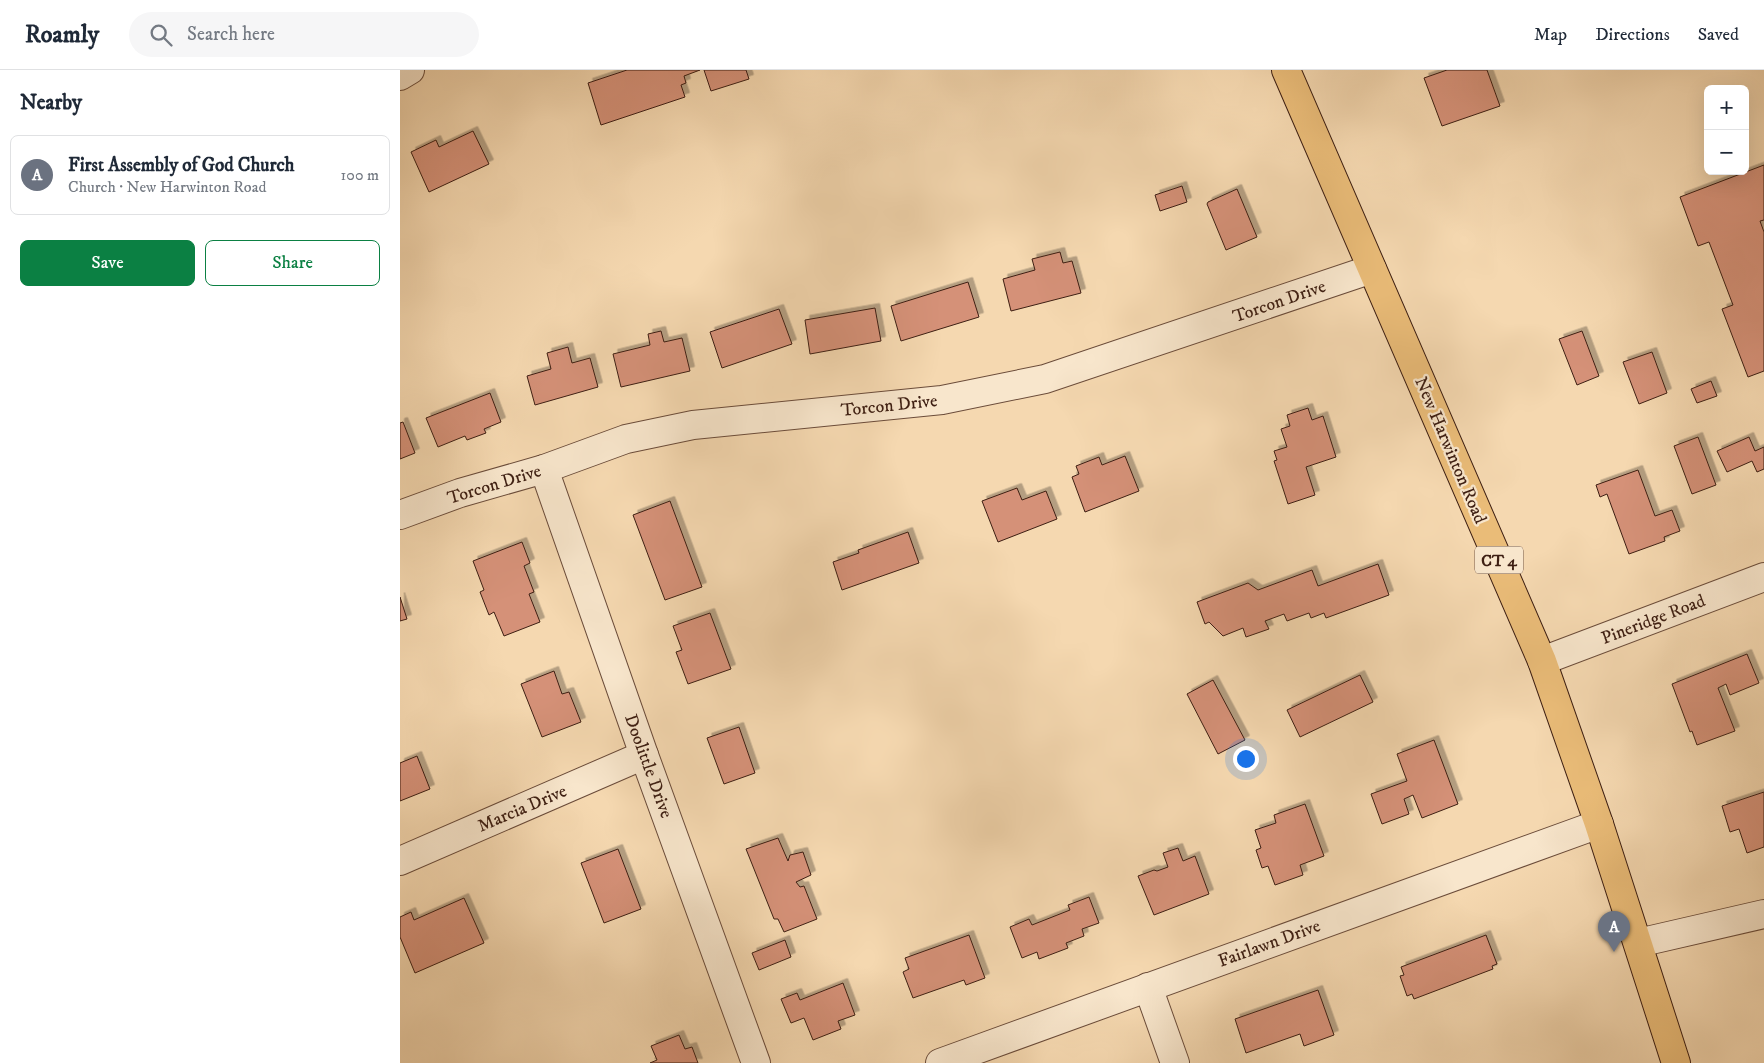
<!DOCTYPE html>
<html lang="en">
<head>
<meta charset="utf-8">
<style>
  :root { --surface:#fff; --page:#f6f6f7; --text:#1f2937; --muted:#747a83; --line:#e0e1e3; --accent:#0b8043 }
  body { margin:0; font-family:"IM FELL DW Pica",serif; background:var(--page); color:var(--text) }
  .controls { position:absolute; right:15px; top:15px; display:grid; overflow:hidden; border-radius:8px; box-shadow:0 5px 20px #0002 }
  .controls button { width:45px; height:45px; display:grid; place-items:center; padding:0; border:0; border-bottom:1px solid var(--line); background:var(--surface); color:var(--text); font:25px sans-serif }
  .you { position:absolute; left:845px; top:688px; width:18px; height:18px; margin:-12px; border:4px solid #fff; border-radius:50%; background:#1a73e8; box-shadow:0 0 0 8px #1a73e833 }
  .badge { display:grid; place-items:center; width:32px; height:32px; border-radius:50%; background:var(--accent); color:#fff; font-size:16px; font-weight:700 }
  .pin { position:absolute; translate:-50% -41px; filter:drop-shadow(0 1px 2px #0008) }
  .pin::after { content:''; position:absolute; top:26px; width:18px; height:15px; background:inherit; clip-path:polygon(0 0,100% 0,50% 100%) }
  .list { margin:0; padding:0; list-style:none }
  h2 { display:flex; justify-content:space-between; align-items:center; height:65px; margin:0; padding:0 20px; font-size:21px }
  h2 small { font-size:16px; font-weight:400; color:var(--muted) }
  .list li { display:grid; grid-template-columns:32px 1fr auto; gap:15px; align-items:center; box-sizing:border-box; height:80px; margin:0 10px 10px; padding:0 10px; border:1px solid var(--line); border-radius:8px }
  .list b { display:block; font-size:19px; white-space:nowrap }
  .list p { margin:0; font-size:16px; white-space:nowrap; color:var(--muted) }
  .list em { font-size:16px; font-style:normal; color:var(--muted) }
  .actions { display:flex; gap:10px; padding:15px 20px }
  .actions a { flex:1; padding:11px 0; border:1px solid var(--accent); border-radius:8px; text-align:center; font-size:18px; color:var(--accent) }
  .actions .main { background:var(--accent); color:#fff }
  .icon { flex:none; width:28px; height:28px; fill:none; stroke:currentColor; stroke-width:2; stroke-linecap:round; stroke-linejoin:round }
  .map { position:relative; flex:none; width:1364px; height:993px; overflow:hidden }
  header { display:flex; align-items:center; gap:30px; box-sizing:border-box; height:70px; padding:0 25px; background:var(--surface); border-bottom:1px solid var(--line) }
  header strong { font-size:24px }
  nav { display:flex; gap:28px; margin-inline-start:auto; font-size:18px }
  .search { width:350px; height:45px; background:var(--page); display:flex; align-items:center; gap:12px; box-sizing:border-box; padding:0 18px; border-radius:28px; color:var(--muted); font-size:19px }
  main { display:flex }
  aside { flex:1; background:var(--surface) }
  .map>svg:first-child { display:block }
  .building { fill:#d59178; stroke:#3d1e12; filter:url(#shadow) }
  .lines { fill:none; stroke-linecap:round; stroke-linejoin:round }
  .minor-casing { stroke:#6b4c3a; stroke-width:30 }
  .primary-casing { stroke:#3d1e12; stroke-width:30 }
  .minor { stroke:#f8e6cc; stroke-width:28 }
  .primary { stroke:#eabc78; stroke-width:28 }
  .labels { text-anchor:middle; stroke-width:4.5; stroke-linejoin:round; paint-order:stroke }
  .shield { fill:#f8e6cc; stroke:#755a4a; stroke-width:1 }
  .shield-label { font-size:16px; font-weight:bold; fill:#3d1e12 }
  .street-label { font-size:18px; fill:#3d1e12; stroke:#f8e6cc }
</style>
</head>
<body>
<header>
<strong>Roamly</strong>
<div class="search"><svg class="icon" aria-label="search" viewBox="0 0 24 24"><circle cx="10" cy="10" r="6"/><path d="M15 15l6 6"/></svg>Search here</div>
<nav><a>Map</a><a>Directions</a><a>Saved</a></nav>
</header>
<main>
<aside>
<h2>Nearby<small></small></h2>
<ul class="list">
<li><span class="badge" style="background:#6b7280">A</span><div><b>First Assembly of God Church</b><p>Church · New Harwinton Road</p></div><em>100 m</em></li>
</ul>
<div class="actions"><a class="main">Save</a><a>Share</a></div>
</aside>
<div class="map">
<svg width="1364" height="993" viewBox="0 0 1364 993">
  <defs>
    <filter id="shadow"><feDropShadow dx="4.5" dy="-4.5" stdDeviation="0" flood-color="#0004"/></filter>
  </defs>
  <rect width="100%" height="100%" fill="#f5d8b0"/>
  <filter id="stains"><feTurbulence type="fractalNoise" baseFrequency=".004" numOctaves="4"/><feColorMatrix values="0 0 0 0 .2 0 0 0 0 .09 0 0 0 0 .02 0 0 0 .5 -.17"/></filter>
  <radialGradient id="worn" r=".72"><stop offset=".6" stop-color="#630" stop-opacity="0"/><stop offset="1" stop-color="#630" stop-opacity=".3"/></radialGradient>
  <g class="building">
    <path d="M227 0H300L284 6 286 13 281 15 285 27 201 55 188 13Z"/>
    <path d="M304 0H346L349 9 311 21Z"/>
    <path d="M1047 0H1087L1100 36 1042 56 1024 8Z"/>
    <path d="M73 61 89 94 29 122 11 82 36 70 39 77Z"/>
    <path d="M1364 95V150L1360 151 1364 162V301L1348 307 1322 239 1333 235 1309 172 1298 176 1280 127Z"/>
    <path d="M782 116 787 132 760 141 755 125Z"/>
    <path d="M837 119 857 167 826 180 807 134 808 132Z"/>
    <path d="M660 182 663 193 672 191 681 223 611 241 603 209 635 200 632 189Z"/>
    <path d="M568 212 579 247 501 271 491 236Z"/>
    <path d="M475 238 481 271 410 284 405 250Z"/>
    <path d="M379 239 392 274 322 298 310 262Z"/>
    <path d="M261 261 264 272 282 268 290 301 221 317 213 284 250 275 248 264Z"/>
    <path d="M1182 261 1199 306 1177 315 1159 269Z"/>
    <path d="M168 277 172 293 190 288 198 317 135 335 127 306 151 299 147 283Z"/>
    <path d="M1252 282 1267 323 1239 334 1223 292Z"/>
    <path d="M1311 311 1317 326 1297 333 1291 319Z"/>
    <path d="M90 323 101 352 84 359 86 363 67 370 65 366 38 377 26 348Z"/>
    <path d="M908 338 912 350 923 346 936 387 906 397 915 425 888 434 874 391 877 390 874 381 887 377 881 359 890 356 887 345Z"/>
    <path d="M3 352 15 383 0 389V353Z"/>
    <path d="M1298 367 1316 415 1292 424 1274 376Z"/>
    <path d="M1349 367 1355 381 1364 377V399L1357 402 1352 391 1327 402 1317 381Z"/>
    <path d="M725 386 739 421 685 442 672 407 679 404 676 396 699 387 702 395Z"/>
    <path d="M1238 400 1255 446 1272 440 1280 461 1264 467 1265 471 1229 484 1207 424 1200 427 1196 415Z"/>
    <path d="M617 418 622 430 646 421 657 449 598 472 582 431Z"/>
    <path d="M270 431 302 517 265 530 233 445Z"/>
    <path d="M508 462 519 493 442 520 433 492 459 483 458 480Z"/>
    <path d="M122 472 130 493 124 496 134 522 129 524 140 552 104 566 94 542 89 545 80 522 84 520 73 491Z"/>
    <path d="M978 494 989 525 926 548 924 543 911 548 909 543 887 551 884 544 865 551 869 559 846 567 843 558 823 566 809 552 805 554 797 532 848 513 858 520 912 500 918 516Z"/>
    <path d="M0 527 7 549 0 551Z"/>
    <path d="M310 543 331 599 288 614 276 582 282 580 273 556Z"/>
    <path d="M1347 584 1359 613 1330 625 1326 614 1318 618 1335 661 1297 675 1292 661 1290 662 1272 614Z"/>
    <path d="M154 601 162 624 169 622 181 652 142 667 121 614Z"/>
    <path d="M960 605 973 632 900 667 887 640Z"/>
    <path d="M813 610 845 670 818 684 787 624Z"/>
    <path d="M339 657 355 703 324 714 307 668Z"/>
    <path d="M1034 670 1058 734 1022 748 1013 725 1004 729 1009 744 982 754 971 724 1007 711 997 684Z"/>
    <path d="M17 686 30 719 0 731V693Z"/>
    <path d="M1364 722V777L1347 783 1339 759 1330 762 1322 736Z"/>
    <path d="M905 734 924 786 900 795 903 805 875 815 868 796 862 798 856 780 861 778 855 760 876 753 874 745Z"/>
    <path d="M378 768 388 791 390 785 403 782 411 805 396 812 400 817 404 816 417 849 384 862 378 849H374L346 779Z"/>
    <path d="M778 778 783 791 795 786 809 824 754 845 738 806 754 800 757 801 768 797 763 783Z"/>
    <path d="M218 779 241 839 204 853 181 793Z"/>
    <path d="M689 827 699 853 682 859 684 866 666 873 668 878 639 889 637 882 622 888 610 857 629 849 632 855 670 840 668 835Z"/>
    <path d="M64 828 84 873 15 903 0 867V847L11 842 14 850Z"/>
    <path d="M569 865 585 908 566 915 564 910 513 928 503 902 509 899 505 888Z"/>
    <path d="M1086 865 1097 894 1092 896 1093 899 1014 929 1012 924 1007 926 1000 906 1004 905 1001 897Z"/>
    <path d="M385 870 391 887 359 900 352 883Z"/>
    <path d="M443 913 455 945 438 951 441 959 413 970 404 948 391 953 381 929 397 923 400 930Z"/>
    <path d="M918 920 934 965 904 976 900 964 846 983 835 949Z"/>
    <path d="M279 965 285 979 292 977 298 993H250L257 990 251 976Z"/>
  </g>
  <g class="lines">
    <g class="minor-casing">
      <g id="minor">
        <path d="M0 6 10 0"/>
        <path d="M144 399 244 685 356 993"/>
        <path d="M0 445 60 423 144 399 226 369 293 355 542 330 645 309 972 199"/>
        <path d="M1142 591 1364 507"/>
        <path d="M0 791 244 685"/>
        <path d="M1238 873 1364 844"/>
        <path d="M748 917 775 993"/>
        <path d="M540 993 1199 754"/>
      </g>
    </g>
    <g class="primary-casing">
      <path id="primary" d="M886 0 1142 591 1199 754 1276 993"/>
    </g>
    <use href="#minor" class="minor"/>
    <use href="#primary" class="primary"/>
  </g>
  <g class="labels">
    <rect class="shield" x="1075" y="476.5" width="48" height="27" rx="4"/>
    <g class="shield-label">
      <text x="1099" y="496">CT 4</text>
    </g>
    <g class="street-label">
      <text transform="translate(879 231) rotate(-19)" y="6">Torcon Drive</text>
      <text transform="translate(489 335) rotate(-6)" y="6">Torcon Drive</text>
      <text transform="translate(1051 380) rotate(67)" y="6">New Harwinton Road</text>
      <text transform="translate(94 414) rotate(-17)" y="6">Torcon Drive</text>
      <text transform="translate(1253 549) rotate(-21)" y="6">Pineridge Road</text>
      <text transform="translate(249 696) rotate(70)" y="6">Doolittle Drive</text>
      <text transform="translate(122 738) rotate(-23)" y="6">Marcia Drive</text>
      <text transform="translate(869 873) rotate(-20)" y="6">Fairlawn Drive</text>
    </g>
  </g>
  <rect width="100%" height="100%" filter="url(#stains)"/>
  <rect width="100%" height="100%" fill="url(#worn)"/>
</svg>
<div class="controls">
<button>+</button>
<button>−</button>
</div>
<div class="you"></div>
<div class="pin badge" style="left:1214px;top:882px;background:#6b7280">A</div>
</div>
</main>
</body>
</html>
